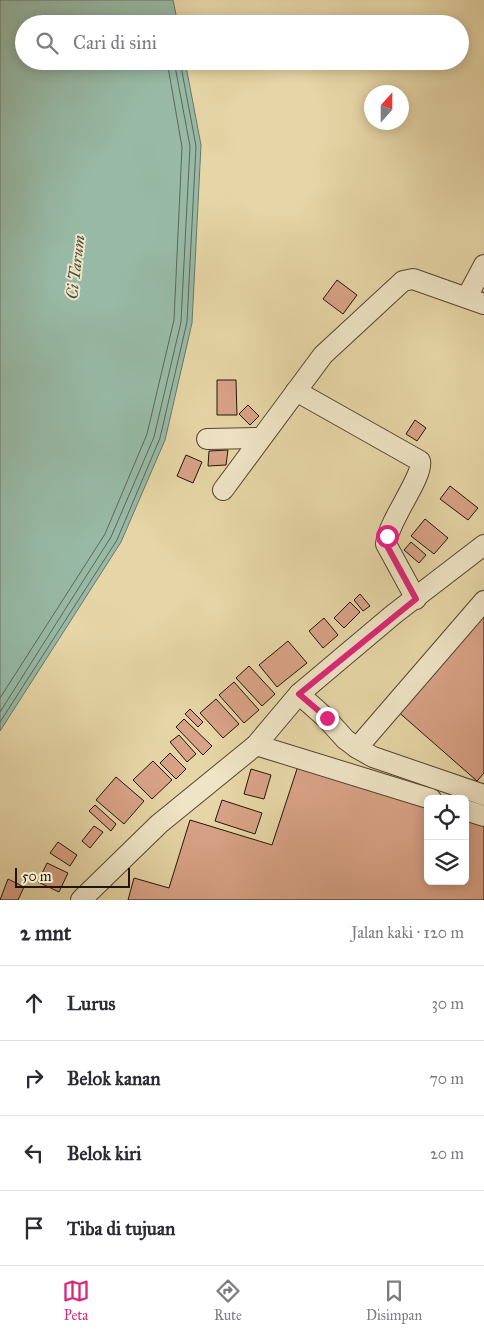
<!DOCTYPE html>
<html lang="id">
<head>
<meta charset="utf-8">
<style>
  :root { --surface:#fff; --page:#f2f2f3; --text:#2b2b33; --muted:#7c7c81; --line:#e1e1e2; --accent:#db2777 }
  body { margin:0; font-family:"IM FELL Great Primer",serif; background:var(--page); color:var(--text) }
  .controls { position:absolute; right:15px; bottom:15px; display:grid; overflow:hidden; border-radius:8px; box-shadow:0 2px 12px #0003 }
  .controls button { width:45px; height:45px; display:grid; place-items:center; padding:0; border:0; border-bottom:1px solid var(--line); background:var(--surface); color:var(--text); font:25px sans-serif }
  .compass { position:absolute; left:364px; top:85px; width:45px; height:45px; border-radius:50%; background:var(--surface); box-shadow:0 2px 12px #0003; rotate:21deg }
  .scale { position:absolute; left:15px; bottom:12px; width:115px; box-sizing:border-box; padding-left:5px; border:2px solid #23150c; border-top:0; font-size:14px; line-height:18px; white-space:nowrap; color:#23150c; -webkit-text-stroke:4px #efe4c5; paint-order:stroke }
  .stop { position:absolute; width:15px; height:15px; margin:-11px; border:4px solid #db2777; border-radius:50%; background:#fff }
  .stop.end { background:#db2777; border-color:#fff; box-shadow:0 1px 5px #0008 }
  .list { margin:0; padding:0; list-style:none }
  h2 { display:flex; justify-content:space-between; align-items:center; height:65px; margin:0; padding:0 20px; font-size:21px }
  h2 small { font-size:16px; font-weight:400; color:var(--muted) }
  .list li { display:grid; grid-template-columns:32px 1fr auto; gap:15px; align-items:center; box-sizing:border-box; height:75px; padding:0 20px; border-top:1px solid var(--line) }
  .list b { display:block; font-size:19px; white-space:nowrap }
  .list em { font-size:16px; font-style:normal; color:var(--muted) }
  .icon { flex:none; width:28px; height:28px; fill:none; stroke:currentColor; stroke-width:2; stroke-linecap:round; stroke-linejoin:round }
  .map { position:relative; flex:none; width:484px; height:900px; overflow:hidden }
  .search { position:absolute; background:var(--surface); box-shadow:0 2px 12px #0003; left:15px; right:15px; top:15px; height:55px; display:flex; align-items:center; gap:12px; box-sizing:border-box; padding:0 18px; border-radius:28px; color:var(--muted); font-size:19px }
  .sheet { height:365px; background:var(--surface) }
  nav { display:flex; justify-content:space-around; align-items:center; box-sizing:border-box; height:70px; border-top:1px solid var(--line); background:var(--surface); font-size:14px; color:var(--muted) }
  nav a { display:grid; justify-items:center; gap:2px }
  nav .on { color:var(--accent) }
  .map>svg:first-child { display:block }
  .water { fill:#97b9a5; stroke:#697768 }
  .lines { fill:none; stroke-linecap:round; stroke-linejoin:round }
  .shore { stroke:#5d6758; stroke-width:1 }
  .building { fill:#d8a286; stroke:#23150c }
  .minor-casing { stroke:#544532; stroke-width:22 }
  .minor { stroke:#efe4c5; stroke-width:20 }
  .route { stroke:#db2777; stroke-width:6 }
  .labels { text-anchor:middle; stroke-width:4; stroke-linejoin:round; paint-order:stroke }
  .water-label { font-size:16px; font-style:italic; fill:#4c4e42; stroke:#efe4c5 }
</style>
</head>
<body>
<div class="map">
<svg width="484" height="900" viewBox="0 0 484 900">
  <rect width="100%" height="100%" fill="#e6d5a6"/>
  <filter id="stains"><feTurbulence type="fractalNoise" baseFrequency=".004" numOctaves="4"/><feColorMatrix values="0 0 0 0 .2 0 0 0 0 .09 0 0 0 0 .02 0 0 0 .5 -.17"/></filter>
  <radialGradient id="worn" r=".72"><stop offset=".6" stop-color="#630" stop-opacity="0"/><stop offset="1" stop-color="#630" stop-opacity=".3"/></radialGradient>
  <path class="water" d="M0 0H173L178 24H24V61H185L201 145 192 323 165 440 121 542 0 731Z"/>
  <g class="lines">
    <g class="shore">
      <path d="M0 698 105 534 147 434 174 320 182 147 167 61"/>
      <path d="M0 712 111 537 154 437 181 322 190 146 174 61"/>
      <path d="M0 722 117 540 160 438 187 322 196 146 180 61"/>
    </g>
  </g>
  <g class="building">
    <path d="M337 280 357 295 343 314 323 299Z"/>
    <path d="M217 380H236L237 415H217Z"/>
    <path d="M248 405 259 416 250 425 239 414Z"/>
    <path d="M415 420 426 428 417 441 406 434Z"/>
    <path d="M228 450 226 465 208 466 209 451Z"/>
    <path d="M186 455 202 462 193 483 177 476Z"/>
    <path d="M450 486 478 508 468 520 440 499Z"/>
    <path d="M425 519 448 538 434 554 411 536Z"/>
    <path d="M411 542 426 555 419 563 404 550Z"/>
    <path d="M360 594 370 606 363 611 354 600Z"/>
    <path d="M350 602 360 612 344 628 334 618Z"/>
    <path d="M484 609V773L477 781 395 709Z"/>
    <path d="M324 618 338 635 323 648 309 631Z"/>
    <path d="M288 641 307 663 277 687 259 665Z"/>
    <path d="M249 666 275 694 262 706 236 678Z"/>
    <path d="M234 682 259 710 244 723 219 695Z"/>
    <path d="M216 699 239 724 223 738 200 713Z"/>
    <path d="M190 709 203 722 198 727 185 714Z"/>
    <path d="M184 719 212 746 203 755 176 727Z"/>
    <path d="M179 735 196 754 187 762 170 742Z"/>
    <path d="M170 753 186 769 176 779 160 763Z"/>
    <path d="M153 761 172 780 152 799 133 780Z"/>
    <path d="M299 763 428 806V881H465V819L484 825V900H128L134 878 169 888 190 820 272 845Z"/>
    <path d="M251 769 271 775 264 799 244 794Z"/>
    <path d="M116 777 144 801 124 824 96 800Z"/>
    <path d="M222 800 262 813 255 834 215 821Z"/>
    <path d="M95 805 116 824 111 831 89 811Z"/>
    <path d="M94 826 103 832 90 848 82 841Z"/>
    <path d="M58 842 77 855 70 866 50 853Z"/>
    <path d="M47 863 68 873 59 892 38 882Z"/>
    <path d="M8 879 24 887 18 900H0Z"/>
  </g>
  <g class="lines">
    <g class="minor-casing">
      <g id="minor">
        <path d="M467 297 484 265"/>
        <path d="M296 391 420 461C424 476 388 521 386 544L416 599"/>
        <path d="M207 439 260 438"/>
        <path d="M223 490 323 355 403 281 413 279 484 304"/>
        <path d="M299 694 327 719 345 739 357 748 373 757 484 795"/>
        <path d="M256 745 431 799"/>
        <path d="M357 748 484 601"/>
        <path d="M465 810 484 816"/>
        <path d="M81 900 159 824 256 745 299 694 394 614 484 545"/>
      </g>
    </g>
    <use href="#minor" class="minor"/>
  </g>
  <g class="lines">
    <path class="route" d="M327 718 299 694 416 599 386 544 387 536"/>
  </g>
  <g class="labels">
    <g class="water-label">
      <text transform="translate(75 267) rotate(-83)" y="6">Ci Tarum</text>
    </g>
  </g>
  <rect width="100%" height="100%" filter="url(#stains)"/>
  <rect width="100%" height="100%" fill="url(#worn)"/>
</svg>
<div class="controls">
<button><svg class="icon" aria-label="locate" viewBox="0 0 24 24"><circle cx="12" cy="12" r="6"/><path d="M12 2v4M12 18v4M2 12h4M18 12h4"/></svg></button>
<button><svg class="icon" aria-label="layers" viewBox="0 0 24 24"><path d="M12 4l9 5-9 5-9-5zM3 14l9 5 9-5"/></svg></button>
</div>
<svg class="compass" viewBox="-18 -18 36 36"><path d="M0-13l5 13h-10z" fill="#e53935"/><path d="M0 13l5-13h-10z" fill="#7c7c81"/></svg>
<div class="scale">50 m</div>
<div class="stop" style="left:387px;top:536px"></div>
<div class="stop end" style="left:327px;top:718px"></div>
<div class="search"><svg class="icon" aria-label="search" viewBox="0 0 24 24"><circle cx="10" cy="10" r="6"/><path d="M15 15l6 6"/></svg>Cari di sini</div>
</div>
<section class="sheet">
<h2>2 mnt<small>Jalan kaki · 120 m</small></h2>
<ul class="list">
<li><svg class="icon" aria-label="ahead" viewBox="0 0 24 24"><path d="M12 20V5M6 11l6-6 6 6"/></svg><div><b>Lurus</b></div><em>30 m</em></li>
<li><svg class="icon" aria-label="right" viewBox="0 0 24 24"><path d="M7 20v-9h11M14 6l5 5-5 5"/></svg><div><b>Belok kanan</b></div><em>70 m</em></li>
<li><svg class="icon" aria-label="left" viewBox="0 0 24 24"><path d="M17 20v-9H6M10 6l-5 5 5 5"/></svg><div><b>Belok kiri</b></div><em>20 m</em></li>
<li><svg class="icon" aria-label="arrive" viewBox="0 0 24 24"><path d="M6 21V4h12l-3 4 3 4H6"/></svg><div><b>Tiba di tujuan</b></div></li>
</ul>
</section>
<nav>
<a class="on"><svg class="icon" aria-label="map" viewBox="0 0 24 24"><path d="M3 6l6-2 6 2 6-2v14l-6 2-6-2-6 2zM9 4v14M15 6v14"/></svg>Peta</a>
<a><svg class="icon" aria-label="directions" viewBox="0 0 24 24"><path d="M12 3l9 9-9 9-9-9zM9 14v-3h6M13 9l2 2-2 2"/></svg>Rute</a>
<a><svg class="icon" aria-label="saved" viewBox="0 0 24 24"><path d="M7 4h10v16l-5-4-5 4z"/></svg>Disimpan</a>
</nav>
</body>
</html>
